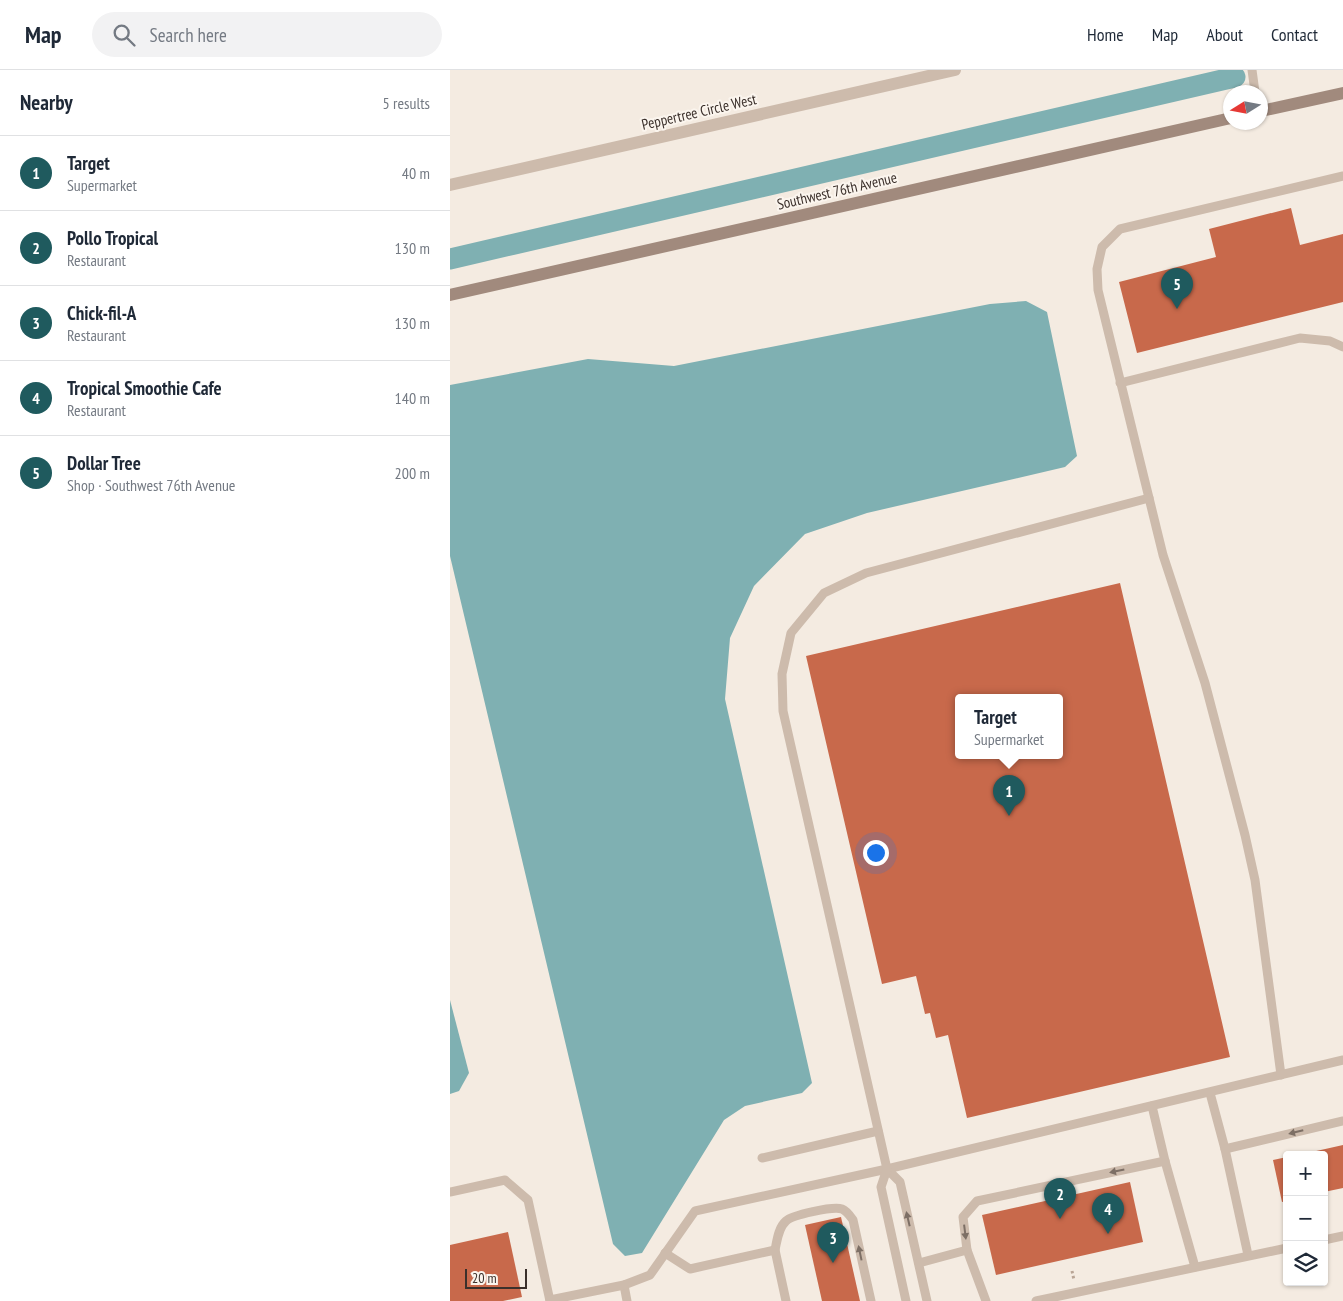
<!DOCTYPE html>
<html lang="en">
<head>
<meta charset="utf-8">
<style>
  :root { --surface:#fff; --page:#f2f2f3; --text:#1f2937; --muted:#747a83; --line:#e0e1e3; --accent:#1f5a5e }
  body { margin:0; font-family:"PT Sans Narrow",sans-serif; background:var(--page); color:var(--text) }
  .controls { position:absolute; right:15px; bottom:15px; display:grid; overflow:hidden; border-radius:5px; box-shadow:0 1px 4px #0004 }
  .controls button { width:45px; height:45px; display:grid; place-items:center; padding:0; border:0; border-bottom:1px solid var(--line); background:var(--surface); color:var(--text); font:25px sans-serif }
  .compass { position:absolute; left:773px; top:15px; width:45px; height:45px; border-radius:50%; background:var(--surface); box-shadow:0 1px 4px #0004; rotate:259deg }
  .scale { position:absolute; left:15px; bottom:12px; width:62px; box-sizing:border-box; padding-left:5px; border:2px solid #3b302b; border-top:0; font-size:14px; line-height:18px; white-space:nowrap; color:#3b302b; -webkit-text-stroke:4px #fbf5ee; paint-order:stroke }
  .you { position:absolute; left:425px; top:782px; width:18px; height:18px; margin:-12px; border:4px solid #fff; border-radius:50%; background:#1a73e8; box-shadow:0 0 0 8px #1a73e833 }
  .badge { display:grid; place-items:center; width:32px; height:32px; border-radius:50%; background:var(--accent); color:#fff; font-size:16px; font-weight:700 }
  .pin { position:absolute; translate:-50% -41px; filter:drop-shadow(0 1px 2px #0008) }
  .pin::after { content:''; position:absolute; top:26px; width:18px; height:15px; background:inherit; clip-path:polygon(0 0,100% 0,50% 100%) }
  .popup { position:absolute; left:505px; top:624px; width:108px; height:65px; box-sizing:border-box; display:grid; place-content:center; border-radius:5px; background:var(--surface); filter:drop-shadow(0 1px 4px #0005); font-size:16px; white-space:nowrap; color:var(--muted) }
  .popup b { font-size:19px; color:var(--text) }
  .popup::after { content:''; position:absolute; left:50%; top:100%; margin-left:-10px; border:10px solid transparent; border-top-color:var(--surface) }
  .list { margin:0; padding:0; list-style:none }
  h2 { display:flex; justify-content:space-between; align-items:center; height:65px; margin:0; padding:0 20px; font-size:21px }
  h2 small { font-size:16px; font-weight:400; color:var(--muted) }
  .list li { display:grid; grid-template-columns:32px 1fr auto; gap:15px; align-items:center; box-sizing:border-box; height:75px; padding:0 20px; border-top:1px solid var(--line) }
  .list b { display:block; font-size:19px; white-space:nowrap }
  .list p { margin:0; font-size:16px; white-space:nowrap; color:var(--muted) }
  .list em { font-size:16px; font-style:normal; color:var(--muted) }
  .icon { flex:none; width:28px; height:28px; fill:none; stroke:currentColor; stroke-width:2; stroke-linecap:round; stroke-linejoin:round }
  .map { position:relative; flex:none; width:893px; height:1231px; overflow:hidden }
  header { display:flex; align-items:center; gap:30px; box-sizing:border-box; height:70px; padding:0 25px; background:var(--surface); border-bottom:1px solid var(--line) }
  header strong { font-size:24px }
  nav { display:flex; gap:28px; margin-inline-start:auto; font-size:18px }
  .search { width:350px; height:45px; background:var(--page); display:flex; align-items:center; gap:12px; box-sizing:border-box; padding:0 18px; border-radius:28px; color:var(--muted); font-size:19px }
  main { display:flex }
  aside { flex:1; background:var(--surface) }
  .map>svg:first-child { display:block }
  .water { fill:#7fb0b2 }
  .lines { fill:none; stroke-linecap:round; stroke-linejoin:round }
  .canal { stroke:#7fb0b2; stroke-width:21 }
  .building { fill:#c8694b; fill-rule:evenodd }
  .path { stroke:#b9a596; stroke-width:3; stroke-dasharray:2.5 2.5; stroke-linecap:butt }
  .lane { stroke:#cdbbac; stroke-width:9 }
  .street { stroke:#cdbbac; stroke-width:12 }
  .secondary { stroke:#a18a7d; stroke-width:12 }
  .oneway { fill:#7d6f65 }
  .labels { text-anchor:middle; stroke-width:4; stroke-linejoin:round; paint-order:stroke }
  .street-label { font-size:15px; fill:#3b302b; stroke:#fbf5ee }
</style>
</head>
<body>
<header>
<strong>Map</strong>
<div class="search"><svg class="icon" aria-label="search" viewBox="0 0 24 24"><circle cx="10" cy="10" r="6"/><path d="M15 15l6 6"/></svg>Search here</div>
<nav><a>Home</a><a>Map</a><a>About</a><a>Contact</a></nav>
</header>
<main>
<aside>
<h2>Nearby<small>5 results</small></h2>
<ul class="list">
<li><span class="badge">1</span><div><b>Target</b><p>Supermarket</p></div><em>40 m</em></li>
<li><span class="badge">2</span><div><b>Pollo Tropical</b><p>Restaurant</p></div><em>130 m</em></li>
<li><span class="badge">3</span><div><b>Chick-fil-A</b><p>Restaurant</p></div><em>130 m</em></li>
<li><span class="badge">4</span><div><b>Tropical Smoothie Cafe</b><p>Restaurant</p></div><em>140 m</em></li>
<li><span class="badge">5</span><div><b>Dollar Tree</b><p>Shop · Southwest 76th Avenue</p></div><em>200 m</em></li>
</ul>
</aside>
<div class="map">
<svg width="893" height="1231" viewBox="0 0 893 1231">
  <rect width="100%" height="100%" fill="#f4ebe1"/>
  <g class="water">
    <path d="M576 231 597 242 627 386 615 397 417 443 355 464 304 516 280 568 275 629 362 1013 352 1023 295 1036 274 1050 192 1183 175 1186 163 1174 0 486V315L138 289 224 296 540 234Z"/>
    <path d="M0 930 19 1003 9 1021 0 1024Z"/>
  </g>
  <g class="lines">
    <path class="canal" d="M0 189 785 7"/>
  </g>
  <g class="building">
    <path d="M841 138 850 175 893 164V232L687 283 669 212 766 187 759 159Z"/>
    <path d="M670 513 780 987 517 1048 498 965 486 968 480 943 475 944 466 906 432 914 356 586ZM509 627H609V685H509Z"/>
    <path d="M893 1075V1118L874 1122V1085L853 1084Z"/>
    <path d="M837 1087V1131L832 1132 823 1090Z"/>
    <path d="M680 1112 693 1172 546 1205 532 1145Z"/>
    <path d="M391 1147 410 1231H372L355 1155Z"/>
    <path d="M58 1162 72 1227 53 1231H0V1175Z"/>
  </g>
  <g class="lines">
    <path class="path" d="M622 1201 624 1210"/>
    <g class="lane">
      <path d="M802 0 805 22"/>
      <path d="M670 313 850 268 880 271 893 277"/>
      <path d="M831 1005 805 810 795 765 755 613 713 485 648 220 647 199 652 177 670 159 893 106"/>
      <path d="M760 1023 775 1079 798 1185"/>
      <path d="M702 1036 715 1091 745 1197"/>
      <path d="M775 1079 893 1051"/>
      <path d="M312 1088 428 1061"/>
      <path d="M437 1099 450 1112 477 1231"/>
      <path d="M0 1122 55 1110 78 1130 100 1231"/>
      <path d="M874 1170 893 1166"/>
      <path d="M325 1180C327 1171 328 1158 336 1151 342 1145 383 1136 392 1139 397 1141 400 1146 403 1150L421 1231"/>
      <path d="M215 1183 240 1199 325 1180 336 1231"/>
      <path d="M469 1193 517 1180"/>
      <path d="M174 1215 177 1231"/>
      <path d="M100 1230 174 1215 200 1205 245 1141 437 1099 893 990"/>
      <path d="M456 1231 431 1117 437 1099 333 641 332 604 341 563 374 523 416 503 699 428"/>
      <path d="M536 1231 517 1180 513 1147 527 1131 715 1091"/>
      <path d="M586 1231 837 1178"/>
    </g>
    <path class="street" d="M0 115 505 0"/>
    <g class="secondary">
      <path d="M811 41 893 23"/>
      <path d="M0 225 781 48"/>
    </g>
  </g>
  <defs><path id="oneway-solid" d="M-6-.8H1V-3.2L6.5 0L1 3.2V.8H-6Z" transform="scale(1.25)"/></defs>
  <g class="oneway">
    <use href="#oneway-solid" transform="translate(846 1062) rotate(166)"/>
    <use href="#oneway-solid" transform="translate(667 1101) rotate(168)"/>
    <use href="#oneway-solid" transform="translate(458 1149) rotate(-103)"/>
    <use href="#oneway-solid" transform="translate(515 1162) rotate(83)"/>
    <use href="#oneway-solid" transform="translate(410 1183) rotate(-102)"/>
  </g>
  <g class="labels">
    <g class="street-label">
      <text transform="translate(249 42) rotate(-13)" y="5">Peppertree Circle West</text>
      <text transform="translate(387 121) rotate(-13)" y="5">Southwest 76th Avenue</text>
    </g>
  </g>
</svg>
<div class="controls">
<button>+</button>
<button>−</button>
<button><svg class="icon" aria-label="layers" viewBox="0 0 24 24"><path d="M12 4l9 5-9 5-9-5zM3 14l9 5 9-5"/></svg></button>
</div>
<svg class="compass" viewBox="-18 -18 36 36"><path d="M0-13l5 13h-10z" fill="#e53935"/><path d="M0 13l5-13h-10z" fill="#747a83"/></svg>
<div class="scale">20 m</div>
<div class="you"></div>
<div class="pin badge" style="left:559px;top:746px">1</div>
<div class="popup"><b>Target</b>Supermarket</div>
<div class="pin badge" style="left:610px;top:1149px">2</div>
<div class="pin badge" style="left:383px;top:1193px">3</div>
<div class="pin badge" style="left:658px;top:1164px">4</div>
<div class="pin badge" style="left:727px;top:239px">5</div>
</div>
</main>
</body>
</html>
